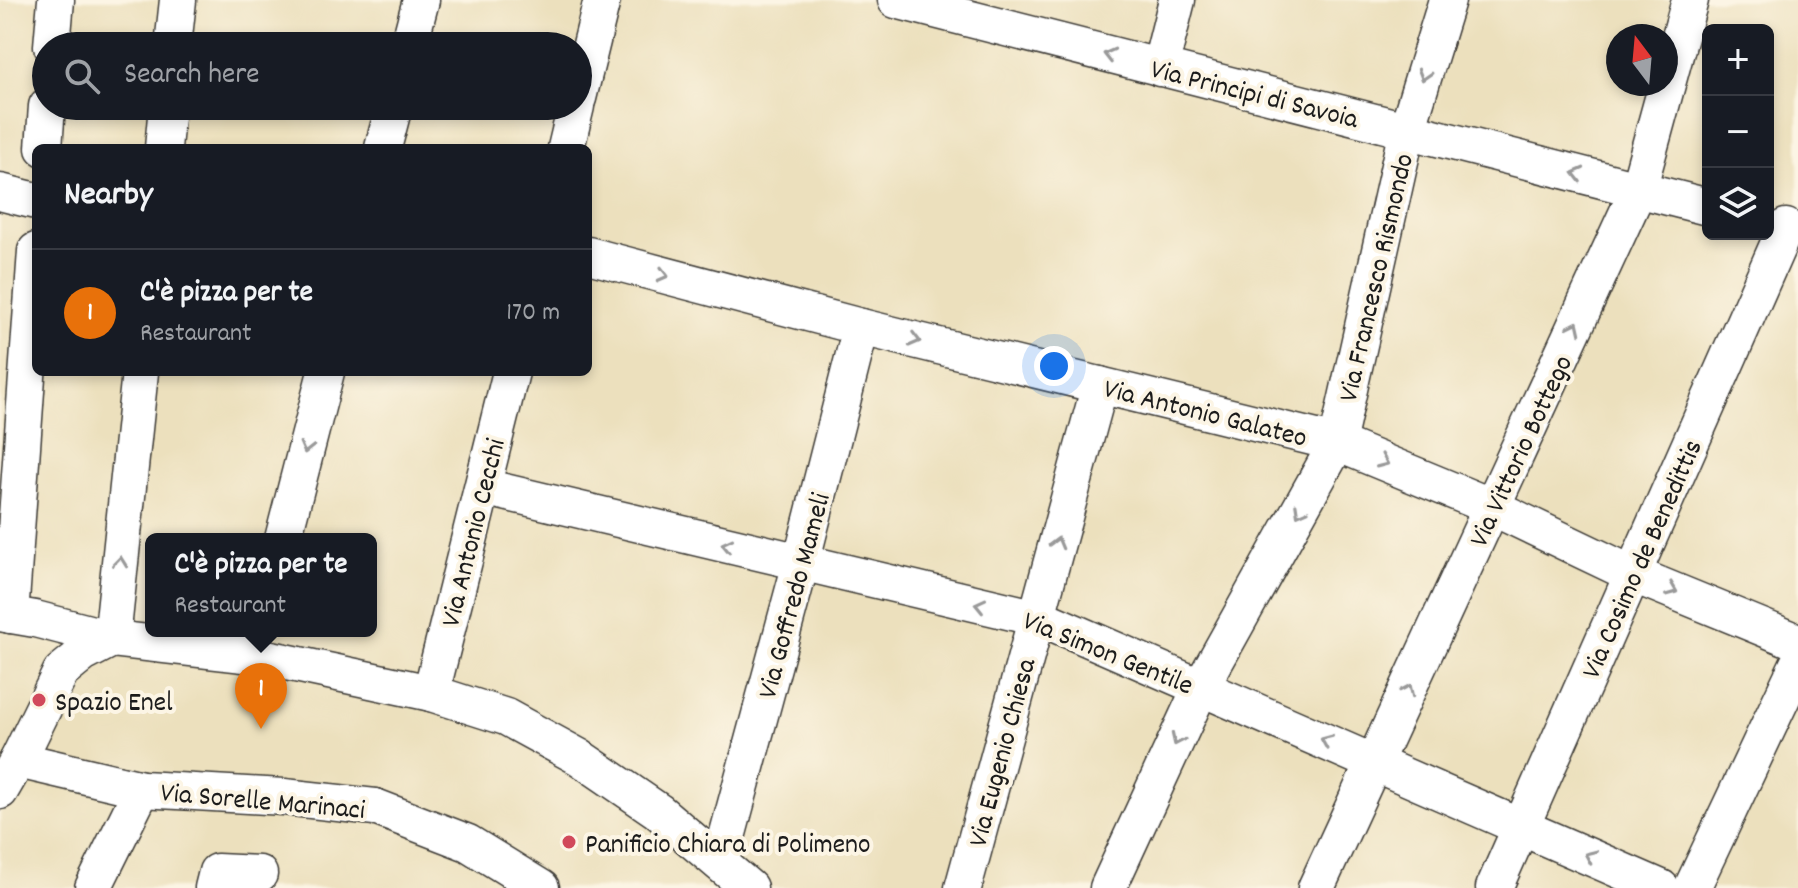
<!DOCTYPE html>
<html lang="en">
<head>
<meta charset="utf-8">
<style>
  :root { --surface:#171b24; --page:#20242c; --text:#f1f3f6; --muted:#9ea1a6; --line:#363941; --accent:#b45309 }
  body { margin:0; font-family:Dekko,sans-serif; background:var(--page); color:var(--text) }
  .controls { position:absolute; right:24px; top:24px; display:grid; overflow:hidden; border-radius:12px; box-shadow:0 4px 12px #0003 }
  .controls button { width:72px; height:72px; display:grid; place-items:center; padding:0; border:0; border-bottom:2px solid var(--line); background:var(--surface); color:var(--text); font:40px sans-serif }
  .compass { position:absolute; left:1606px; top:24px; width:72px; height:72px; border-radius:50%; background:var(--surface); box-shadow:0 4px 12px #0003; rotate:344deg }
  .you { position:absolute; left:1054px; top:366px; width:28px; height:28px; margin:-20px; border:6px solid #fff; border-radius:50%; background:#1a73e8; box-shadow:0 0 0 12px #1a73e833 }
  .badge { display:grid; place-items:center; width:52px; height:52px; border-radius:50%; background:var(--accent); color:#fff; font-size:26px; font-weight:700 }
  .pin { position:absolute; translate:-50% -66px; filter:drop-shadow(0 2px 4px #0008) }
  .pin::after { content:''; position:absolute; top:42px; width:28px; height:24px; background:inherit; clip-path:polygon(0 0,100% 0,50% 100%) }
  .popup { position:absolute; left:145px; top:533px; width:232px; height:104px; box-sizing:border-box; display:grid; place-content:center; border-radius:12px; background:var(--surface); filter:drop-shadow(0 2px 6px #0005); font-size:26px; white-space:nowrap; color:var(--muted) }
  .popup b { font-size:30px; color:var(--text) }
  .popup::after { content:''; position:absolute; left:50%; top:100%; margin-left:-16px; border:16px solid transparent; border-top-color:var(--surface) }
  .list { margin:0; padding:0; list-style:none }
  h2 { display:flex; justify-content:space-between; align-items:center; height:104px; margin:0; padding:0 32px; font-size:34px }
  h2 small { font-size:26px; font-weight:400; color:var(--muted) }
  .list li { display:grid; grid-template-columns:52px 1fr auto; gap:24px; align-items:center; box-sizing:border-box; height:128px; padding:0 32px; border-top:2px solid var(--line) }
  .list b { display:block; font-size:30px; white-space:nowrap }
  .list p { margin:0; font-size:26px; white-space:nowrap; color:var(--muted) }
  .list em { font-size:26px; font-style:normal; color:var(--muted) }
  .icon { flex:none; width:44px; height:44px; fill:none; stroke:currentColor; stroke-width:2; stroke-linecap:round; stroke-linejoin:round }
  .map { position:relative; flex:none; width:1798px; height:888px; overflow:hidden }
  .search { position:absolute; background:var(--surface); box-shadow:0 4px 12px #0003; left:32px; top:32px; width:560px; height:88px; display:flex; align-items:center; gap:20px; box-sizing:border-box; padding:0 28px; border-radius:44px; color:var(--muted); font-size:30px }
  .panel { position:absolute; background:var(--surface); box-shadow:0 4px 12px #0003; left:32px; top:144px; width:560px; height:232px; border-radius:12px }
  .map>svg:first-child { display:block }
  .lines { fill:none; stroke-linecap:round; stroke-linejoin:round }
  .minor-casing { stroke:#3b3934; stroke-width:39 }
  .minor { stroke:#fff; stroke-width:36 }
  .oneway { stroke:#999 }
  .poi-dot { fill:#d1495b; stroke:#fcf5e5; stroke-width:3 }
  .labels { text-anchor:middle; stroke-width:8; stroke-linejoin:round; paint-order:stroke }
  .street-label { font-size:28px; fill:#1c1c1c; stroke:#fcf5e5 }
  .poi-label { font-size:28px; fill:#1c1c1c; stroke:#fcf5e5; text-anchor:start }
</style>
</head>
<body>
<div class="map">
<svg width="1798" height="888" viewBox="0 0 1798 888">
  <rect width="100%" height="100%" fill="#fcf5e5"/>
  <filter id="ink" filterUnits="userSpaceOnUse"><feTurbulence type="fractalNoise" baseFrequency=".0125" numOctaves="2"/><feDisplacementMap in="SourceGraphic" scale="16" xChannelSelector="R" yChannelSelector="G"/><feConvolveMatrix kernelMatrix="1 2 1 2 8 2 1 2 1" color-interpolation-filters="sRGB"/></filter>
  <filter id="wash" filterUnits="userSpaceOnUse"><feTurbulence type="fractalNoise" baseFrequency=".006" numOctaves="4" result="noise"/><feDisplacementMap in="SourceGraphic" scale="32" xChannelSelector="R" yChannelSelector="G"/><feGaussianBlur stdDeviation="1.8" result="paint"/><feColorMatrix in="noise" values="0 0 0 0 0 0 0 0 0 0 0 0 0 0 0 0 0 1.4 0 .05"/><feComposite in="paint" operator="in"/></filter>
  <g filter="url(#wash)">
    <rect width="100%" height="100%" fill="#ece0bd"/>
  </g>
  <g filter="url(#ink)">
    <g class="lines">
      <g class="minor-casing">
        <g id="minor">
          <path d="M896 0 1708 207"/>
          <path d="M52 46 56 0"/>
          <path d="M173 46 178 0"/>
          <path d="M409 46 421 0"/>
          <path d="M1160 68 1177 0"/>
          <path d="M578 98 602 0"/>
          <path d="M44 148 47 106"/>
          <path d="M163 148 167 106"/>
          <path d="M383 148 394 106"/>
          <path d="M566 148 576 106"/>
          <path d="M0 192 36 201"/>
          <path d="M588 255 861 327 1337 443 1492 507 1632 574 1798 642"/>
          <path d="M483 487 1046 620 1661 888"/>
          <path d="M283 539 326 372"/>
          <path d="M0 613 35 619 112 639 253 655 431 693 506 717 579 757 658 811 749 888"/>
          <path d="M10 615 36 251"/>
          <path d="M112 639 140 372"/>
          <path d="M431 693 511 372"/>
          <path d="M18 760 142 789 284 797 375 807 468 843 541 888"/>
          <path d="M0 791 18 760 61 672 83 654 112 639"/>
          <path d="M720 863 801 563 861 327"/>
          <path d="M93 888 142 789"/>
          <path d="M213 888 217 872 259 874"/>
          <path d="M963 888 1100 385"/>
          <path d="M1108 888 1201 687 1337 443 1407 130 1447 0"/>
          <path d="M1316 888 1638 190 1690 0"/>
          <path d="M1494 888 1786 227"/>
          <path d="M1692 888 1798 664"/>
        </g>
      </g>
      <use href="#minor" class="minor"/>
    </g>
    <defs><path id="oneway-chevron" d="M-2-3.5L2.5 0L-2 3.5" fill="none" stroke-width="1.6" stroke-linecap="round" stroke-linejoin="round" transform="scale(2)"/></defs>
    <g class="oneway">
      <use href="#oneway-chevron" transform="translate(1109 55) rotate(-166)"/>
      <use href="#oneway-chevron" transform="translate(1424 75) rotate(107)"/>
      <use href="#oneway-chevron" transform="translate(1578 174) rotate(-166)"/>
      <use href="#oneway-chevron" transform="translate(663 275) rotate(15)"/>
      <use href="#oneway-chevron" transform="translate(1575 327) rotate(-65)"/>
      <use href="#oneway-chevron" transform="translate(915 340) rotate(14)"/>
      <use href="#oneway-chevron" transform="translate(306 448) rotate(104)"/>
      <use href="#oneway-chevron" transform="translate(1383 462) rotate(23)"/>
      <use href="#oneway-chevron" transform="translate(1300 511) rotate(119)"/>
      <use href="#oneway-chevron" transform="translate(1057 543) rotate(-75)"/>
      <use href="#oneway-chevron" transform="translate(727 545) rotate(-167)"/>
      <use href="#oneway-chevron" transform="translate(120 562) rotate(-84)"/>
      <use href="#oneway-chevron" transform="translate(1672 590) rotate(22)"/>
      <use href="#oneway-chevron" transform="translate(980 605) rotate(-167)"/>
      <use href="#oneway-chevron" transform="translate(1408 690) rotate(-65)"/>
      <use href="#oneway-chevron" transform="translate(1177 740) rotate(115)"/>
      <use href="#oneway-chevron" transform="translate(1326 741) rotate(-157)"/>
      <use href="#oneway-chevron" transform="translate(1590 856) rotate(-156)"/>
    </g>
  </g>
  <g class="poi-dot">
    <circle cx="39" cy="700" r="8"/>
    <circle cx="569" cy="842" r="8"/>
  </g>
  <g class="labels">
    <g class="street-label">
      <text transform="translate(1255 92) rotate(14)" y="10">Via Principi di Savoia</text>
      <text transform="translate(1374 277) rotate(-77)" y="10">Via Francesco Rismondo</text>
      <text transform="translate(1206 411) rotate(14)" y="10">Via Antonio Galateo</text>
      <text transform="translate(1519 450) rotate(-65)" y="10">Via Vittorio Bottego</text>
      <text transform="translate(471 532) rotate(-76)" y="10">Via Antonio Cecchi</text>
      <text transform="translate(1640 558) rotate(-66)" y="10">Via Cosimo de Benedittis</text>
      <text transform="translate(792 595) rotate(-75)" y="10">Via Goffredo Mameli</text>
      <text transform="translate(1109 651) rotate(22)" y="10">Via Simon Gentile</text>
      <text transform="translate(1000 752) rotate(-75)" y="10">Via Eugenio Chiesa</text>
      <text transform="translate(263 799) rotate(5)" y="10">Via Sorelle Marinaci</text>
    </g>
    <g class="poi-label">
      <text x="55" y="710">Spazio Enel</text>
      <text x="585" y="852">Panificio Chiara di Polimeno</text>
    </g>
  </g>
</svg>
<div class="controls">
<button>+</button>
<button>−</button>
<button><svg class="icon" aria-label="layers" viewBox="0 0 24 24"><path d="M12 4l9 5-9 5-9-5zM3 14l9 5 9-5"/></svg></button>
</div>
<svg class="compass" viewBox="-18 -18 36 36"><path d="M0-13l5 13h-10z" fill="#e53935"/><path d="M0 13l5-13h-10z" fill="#9ea1a6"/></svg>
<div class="you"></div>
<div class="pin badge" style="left:261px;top:729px;background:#e8710a">1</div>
<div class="popup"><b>C'è pizza per te</b>Restaurant</div>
<div class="search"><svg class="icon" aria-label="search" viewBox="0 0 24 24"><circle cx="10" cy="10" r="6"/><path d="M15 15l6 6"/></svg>Search here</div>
<section class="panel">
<h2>Nearby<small></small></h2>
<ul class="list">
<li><span class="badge" style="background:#e8710a">1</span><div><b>C'è pizza per te</b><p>Restaurant</p></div><em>170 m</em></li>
</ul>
</section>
</div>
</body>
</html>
